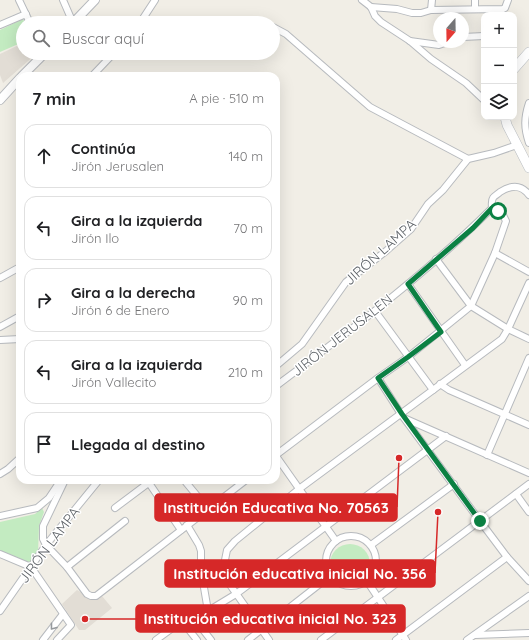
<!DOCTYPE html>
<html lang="es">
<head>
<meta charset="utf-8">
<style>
  :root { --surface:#fff; --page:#f6f6f6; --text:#202124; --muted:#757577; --line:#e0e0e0 }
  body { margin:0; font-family:Quicksand,sans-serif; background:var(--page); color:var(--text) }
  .controls { position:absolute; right:12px; top:12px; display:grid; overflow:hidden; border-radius:8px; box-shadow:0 4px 16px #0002 }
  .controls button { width:36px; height:36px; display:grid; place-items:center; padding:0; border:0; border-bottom:1px solid var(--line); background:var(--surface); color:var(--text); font:20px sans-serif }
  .compass { position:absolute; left:433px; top:12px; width:36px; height:36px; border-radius:50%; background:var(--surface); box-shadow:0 4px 16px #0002; rotate:200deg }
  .stop { position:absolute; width:12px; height:12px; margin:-9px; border:3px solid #0b8043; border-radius:50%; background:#fff }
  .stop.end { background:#0b8043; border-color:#fff; box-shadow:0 1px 4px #0008 }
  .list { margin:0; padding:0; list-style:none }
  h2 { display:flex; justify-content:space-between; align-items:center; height:52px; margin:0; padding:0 16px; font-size:17px }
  h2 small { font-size:13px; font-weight:400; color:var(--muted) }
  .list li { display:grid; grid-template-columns:26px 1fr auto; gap:12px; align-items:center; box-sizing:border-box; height:64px; margin:0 8px 8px; padding:0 8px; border:1px solid var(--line); border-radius:12px }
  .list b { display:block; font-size:15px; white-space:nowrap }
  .list p { margin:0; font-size:13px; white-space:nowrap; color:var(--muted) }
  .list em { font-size:13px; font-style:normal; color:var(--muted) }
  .icon { flex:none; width:22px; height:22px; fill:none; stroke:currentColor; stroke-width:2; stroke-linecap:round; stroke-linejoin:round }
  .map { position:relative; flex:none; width:529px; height:640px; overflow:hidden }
  .search { position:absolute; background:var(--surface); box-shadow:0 4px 16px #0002; left:16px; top:16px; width:264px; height:44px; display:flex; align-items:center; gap:10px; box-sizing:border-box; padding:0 14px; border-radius:22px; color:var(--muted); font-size:15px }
  .panel { position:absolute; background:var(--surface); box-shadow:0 4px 16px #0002; left:16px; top:72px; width:264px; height:412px; border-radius:12px }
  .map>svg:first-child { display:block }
  .education { fill:#e2ddd5 }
  .green { fill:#c3ebc1 }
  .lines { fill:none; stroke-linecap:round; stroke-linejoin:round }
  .minor-casing { stroke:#b7babe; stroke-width:8 }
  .tertiary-casing { stroke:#b7babe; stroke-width:10 }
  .secondary-casing { stroke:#b8bcc1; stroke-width:10 }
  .minor { stroke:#fff; stroke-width:6 }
  .tertiary { stroke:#fff; stroke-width:8 }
  .secondary { stroke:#fff; stroke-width:9 }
  .oneway { stroke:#969a9d }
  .route { stroke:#0b8043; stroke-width:5 }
  .labels { text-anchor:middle; stroke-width:3; stroke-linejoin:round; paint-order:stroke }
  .street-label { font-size:14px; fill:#5e6368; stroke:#fff }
  .leader { fill:none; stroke:#d62828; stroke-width:1.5 }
  .callout-dot { fill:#d62828; stroke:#fff; stroke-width:1.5 }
  .callout { fill:#d62828; stroke:#d62828; stroke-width:1.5 }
  .callout-label { font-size:15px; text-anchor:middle; font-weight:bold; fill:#fff }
</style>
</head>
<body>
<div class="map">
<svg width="529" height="640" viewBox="0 0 529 640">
  <rect width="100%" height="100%" fill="#f1eee6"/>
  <g class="education">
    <path d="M23 43V53H35L36 54 3 83 0 75V54Z"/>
    <path d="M77 590 92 598 99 599 102 596 112 608 85 630H79L62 604Z"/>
  </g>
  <g class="green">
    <path d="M23 19 25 23H23V42L0 52V30Z"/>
    <path d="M42 508 44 512 39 526 38 554 32 563H28L0 551V522L35 514Z"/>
    <circle cx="350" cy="564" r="20"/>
  </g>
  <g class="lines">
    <g class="minor-casing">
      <g id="minor">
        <path d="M19 0 30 23"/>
        <path d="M63 0 73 23"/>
        <path d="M362 0 371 7 375 16 381 22 410 41 431 59 466 83 484 100"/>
        <path d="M475 0V9"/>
        <path d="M371 7 397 9 412 13H421L431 10 503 9 505 8 508 0"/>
        <path d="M431 10 432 0"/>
        <path d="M256 20 265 23"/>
        <path d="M140 23 155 0"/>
        <path d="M0 25 26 14"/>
        <path d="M273 27 286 34 370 107 468 159"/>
        <path d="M463 37 484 36"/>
        <path d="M410 41 439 45 448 42"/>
        <path d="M92 76 114 53"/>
        <path d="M529 103C524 118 524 128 529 143"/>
        <path d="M492 208C492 205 491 201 493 198 494 196 498 194 500 192 511 185 521 184 529 195"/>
        <path d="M495 253 529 272"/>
        <path d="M436 259 471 306 508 329 529 339"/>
        <path d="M0 278 20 267"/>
        <path d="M408 284 465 365"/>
        <path d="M375 311 433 390"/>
        <path d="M0 327 18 317"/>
        <path d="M0 340 20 339"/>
        <path d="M276 366 302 344 346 282 386 251 411 229 428 204 443 190 468 159 494 153 517 145"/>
        <path d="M378 378 401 414 480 521 507 557 529 581"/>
        <path d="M440 384 449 390 529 425"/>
        <path d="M276 386C351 330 426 274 492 208"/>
        <path d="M406 419 529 473"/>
        <path d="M276 455 378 378 408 357 471 306 495 253 506 221 502 213 492 208"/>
        <path d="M487 455 529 358"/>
        <path d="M276 456 336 541"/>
        <path d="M0 474 8 469 20 458"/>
        <path d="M65 480 43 526V539L46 545 67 567 87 594 91 596H96L246 480"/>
        <path d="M184 480 208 509"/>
        <path d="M149 483 181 530"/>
        <path d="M516 494 529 512"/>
        <path d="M115 508 151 481"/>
        <path d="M0 516 37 508 49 498 61 480"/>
        <path d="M187 525 199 545 201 551V570L208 611"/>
        <circle cx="351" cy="561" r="25"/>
        <path d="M371 545 454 484"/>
        <path d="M0 554 31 567 71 625 57 640"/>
        <path d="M67 567 125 521"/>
        <path d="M367 581 406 640"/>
        <path d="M0 611 46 545 99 480"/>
        <path d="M193 617 211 640"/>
        <path d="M182 621 197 640"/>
        <path d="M475 635 529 633"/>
        <path d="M43 640 63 614"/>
        <path d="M156 640 182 621 208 611 236 594 446 436"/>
        <path d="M248 640 330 576"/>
        <path d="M269 640 228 582 225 571V560L227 550 235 541 299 489 502 339 508 329 529 283"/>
        <path d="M321 640 529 484"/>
        <path d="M396 640 507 557"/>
        <path d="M467 640 529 596"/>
      </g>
    </g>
    <g class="tertiary-casing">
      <g id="tertiary">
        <path d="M73 23 95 0"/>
        <path d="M22 76 45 53"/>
        <path d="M0 100 20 78"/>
      </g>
    </g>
    <g class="secondary-casing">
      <g id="secondary">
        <path d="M514 69 529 52"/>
        <path d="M505 117 507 125 529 168"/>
      </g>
    </g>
    <use href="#minor" class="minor"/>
    <use href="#tertiary" class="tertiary"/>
    <use href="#secondary" class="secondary"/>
  </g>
  <defs><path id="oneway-chevron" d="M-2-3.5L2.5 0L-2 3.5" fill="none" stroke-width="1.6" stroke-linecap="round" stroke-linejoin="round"/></defs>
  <use class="oneway" href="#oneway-chevron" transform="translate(53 627) rotate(128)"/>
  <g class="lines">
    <path class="route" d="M480 521 402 414 378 378 408 357 441 332 408 284 473 228 492 208 498 211"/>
  </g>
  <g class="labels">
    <g class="street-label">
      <text transform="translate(380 252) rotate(-42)" y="5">JIRÓN LAMPA</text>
      <text transform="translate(342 335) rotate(-38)" y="5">JIRÓN JERUSALEN</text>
      <text transform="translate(49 545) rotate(-53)" y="5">JIRÓN LAMPA</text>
    </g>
  </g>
  <path class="leader" d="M399 458L397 507M438 512L435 573M85 619L136 619"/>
  <g class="callout-dot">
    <circle cx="399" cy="458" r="4"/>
    <circle cx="438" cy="512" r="4"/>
    <circle cx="85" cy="619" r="4"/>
  </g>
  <g class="callout">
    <rect x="155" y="494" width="242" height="27" rx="4"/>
    <rect x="165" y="560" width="270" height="27" rx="4"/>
    <rect x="136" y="605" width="269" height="27" rx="4"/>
  </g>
  <g class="callout-label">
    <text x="276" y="513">Institución Educativa No. 70563</text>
    <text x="300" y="579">Institución educativa inicial No. 356</text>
    <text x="270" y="624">Institución educativa inicial No. 323</text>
  </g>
</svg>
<div class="controls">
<button>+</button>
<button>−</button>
<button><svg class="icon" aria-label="layers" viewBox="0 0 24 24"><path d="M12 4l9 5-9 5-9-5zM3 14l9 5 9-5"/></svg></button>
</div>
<svg class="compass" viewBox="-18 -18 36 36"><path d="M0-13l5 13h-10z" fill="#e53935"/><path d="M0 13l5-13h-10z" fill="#757577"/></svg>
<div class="stop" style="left:498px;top:211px"></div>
<div class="stop end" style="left:480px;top:521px"></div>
<div class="search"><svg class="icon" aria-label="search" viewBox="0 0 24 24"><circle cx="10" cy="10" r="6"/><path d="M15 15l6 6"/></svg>Buscar aquí</div>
<section class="panel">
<h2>7 min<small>A pie · 510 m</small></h2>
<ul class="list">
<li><svg class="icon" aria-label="ahead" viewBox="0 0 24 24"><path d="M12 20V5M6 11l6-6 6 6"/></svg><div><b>Continúa</b><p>Jirón Jerusalen</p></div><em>140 m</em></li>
<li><svg class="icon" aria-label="left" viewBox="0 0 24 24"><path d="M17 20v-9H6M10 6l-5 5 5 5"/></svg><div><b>Gira a la izquierda</b><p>Jirón Ilo</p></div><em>70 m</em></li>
<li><svg class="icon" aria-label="right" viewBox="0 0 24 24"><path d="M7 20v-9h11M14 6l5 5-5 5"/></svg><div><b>Gira a la derecha</b><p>Jirón 6 de Enero</p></div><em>90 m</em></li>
<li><svg class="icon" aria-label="left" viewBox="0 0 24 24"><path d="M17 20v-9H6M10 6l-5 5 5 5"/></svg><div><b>Gira a la izquierda</b><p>Jirón Vallecito</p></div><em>210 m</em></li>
<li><svg class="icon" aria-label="arrive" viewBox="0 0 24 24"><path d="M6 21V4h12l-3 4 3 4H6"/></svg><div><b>Llegada al destino</b></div></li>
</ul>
</section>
</div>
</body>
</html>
